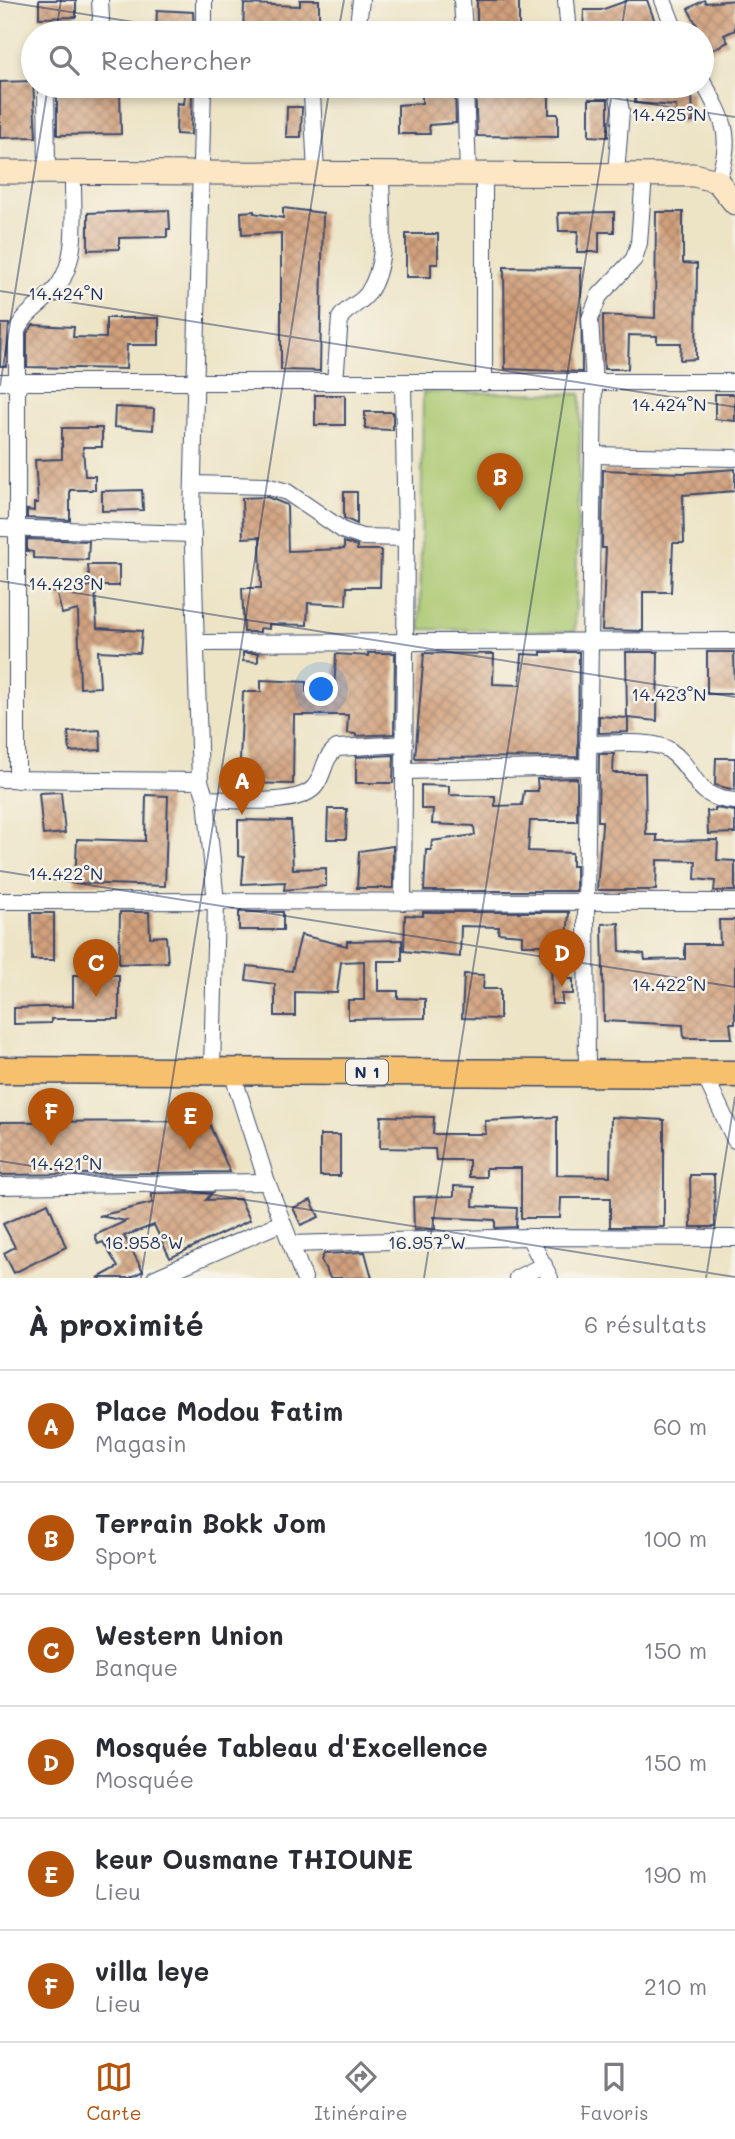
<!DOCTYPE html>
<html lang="fr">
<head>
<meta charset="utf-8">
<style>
  :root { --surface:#fff; --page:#f2f2f3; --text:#2b2b33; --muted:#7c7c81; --line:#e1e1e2; --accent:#b45309 }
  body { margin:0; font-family:Mali,sans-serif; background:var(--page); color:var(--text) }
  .you { position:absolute; left:322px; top:690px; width:24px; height:24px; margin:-18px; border:5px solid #fff; border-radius:50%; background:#1a73e8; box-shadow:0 0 0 10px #1a73e833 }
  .badge { display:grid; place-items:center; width:46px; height:46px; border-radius:50%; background:var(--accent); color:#fff; font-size:23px; font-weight:700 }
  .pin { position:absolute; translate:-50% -58px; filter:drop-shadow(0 2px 4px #0008) }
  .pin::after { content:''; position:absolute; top:37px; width:24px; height:21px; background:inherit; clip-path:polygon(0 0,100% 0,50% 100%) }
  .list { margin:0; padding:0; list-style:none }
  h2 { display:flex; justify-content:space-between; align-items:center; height:91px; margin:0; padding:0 28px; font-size:30px }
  h2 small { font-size:23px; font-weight:400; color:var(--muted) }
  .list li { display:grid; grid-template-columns:46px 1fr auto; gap:21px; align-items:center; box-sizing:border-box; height:112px; padding:0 28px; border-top:2px solid var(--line) }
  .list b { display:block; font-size:26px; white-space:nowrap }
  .list p { margin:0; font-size:23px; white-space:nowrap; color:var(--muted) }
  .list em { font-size:23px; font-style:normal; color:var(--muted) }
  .icon { flex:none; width:38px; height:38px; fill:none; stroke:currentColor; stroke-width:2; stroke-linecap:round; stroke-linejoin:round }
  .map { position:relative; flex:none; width:735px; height:1278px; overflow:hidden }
  .search { position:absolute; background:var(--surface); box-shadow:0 4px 10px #0003; left:21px; right:21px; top:21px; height:77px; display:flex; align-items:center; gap:18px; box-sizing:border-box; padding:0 24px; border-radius:38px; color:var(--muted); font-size:26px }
  .sheet { height:763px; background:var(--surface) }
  nav { display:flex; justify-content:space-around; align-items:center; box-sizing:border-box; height:98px; border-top:2px solid var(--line); background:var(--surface); font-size:19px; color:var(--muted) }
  nav a { display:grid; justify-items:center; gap:4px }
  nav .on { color:var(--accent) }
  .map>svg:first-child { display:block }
  .pitch { fill:#aac86f; stroke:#627c66; stroke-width:2 }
  .building { fill:url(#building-cross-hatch) }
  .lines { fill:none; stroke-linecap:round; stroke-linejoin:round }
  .minor-casing { stroke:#3a4a6e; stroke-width:18 }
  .secondary-casing { stroke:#3a4a6e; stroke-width:25 }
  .trunk-casing { stroke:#3a4a6e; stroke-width:29 }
  .minor { stroke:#fff; stroke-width:16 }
  .secondary { stroke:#fce6c4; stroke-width:23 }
  .trunk { stroke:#f7c06c; stroke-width:26 }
  .ticks { fill:none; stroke:#1b2f5e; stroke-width:2; stroke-opacity:0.45 }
  .labels { text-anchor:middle; stroke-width:5; stroke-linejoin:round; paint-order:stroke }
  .shield { fill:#f7f3e8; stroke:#5d6a87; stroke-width:2 }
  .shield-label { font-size:16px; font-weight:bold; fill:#1b2f5e }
  .ticks-label { font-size:18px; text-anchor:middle; fill:#1b2f5e; stroke:#f7f3e8; stroke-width:5; stroke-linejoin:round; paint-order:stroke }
</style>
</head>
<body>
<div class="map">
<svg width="735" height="1278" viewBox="0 0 735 1278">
  <defs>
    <pattern id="building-cross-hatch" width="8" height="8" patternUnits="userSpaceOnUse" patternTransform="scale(1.75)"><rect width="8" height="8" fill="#d1a07c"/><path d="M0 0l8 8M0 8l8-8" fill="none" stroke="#a98369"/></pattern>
  </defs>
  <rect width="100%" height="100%" fill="#f7f3e8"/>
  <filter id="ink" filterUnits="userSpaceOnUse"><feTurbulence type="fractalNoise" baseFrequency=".0143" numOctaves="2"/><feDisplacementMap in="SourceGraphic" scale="14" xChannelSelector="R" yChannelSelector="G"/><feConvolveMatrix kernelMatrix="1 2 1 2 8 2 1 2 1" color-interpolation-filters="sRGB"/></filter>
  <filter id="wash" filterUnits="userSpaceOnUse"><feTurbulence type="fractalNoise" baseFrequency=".00686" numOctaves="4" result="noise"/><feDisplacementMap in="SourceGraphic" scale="28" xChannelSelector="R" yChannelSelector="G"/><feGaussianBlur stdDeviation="1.57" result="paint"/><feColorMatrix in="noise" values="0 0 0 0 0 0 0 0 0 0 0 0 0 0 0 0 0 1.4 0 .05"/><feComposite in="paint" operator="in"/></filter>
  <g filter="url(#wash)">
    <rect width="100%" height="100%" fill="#ede4c6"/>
    <path class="pitch" d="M423 392 581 394 575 632 420 629Z"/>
    <g id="blocks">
      <g class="building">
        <path d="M39 0H76V17L39 18Z"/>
        <path d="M300 0H319V25H280V29H262V33H243L244 4 300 6Z"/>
        <rect x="477" y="0" width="42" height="30"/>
        <path d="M629 0H647L659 33 583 31 584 10H601Z"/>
        <path d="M704 0 706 3 735 0V30L724 35 728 42 711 51 688 9Z"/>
        <path d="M157 10 193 12 194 33H156Z"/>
        <path d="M33 81 36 137 0 138V82Z"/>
        <path d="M422 86H455L456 123 429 125 430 134H398V105L422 103Z"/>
        <path d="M475 86 549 89V114H558V137L477 136Z"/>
        <path d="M636 87 669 91 692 90 693 122 677 123 676 106 635 103Z"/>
        <path d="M120 89 121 134 57 135V92Z"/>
        <path d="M185 93H192L191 135 176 134 177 103 184 104Z"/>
        <path d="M589 99H608V137L589 136Z"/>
        <path d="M287 107H302L301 137H286Z"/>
        <path d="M283 208 323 213 320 371 281 370V233L242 235 241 212 254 211V213L283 218Z"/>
        <path d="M169 210 170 229H167V237L119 238V249L88 250V213Z"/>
        <path d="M614 212V232H599V252H577L578 231H559L558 213Z"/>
        <path d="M656 212H683V263L697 264 696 359 680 360 681 343H657V336L629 335 628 369H604L603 315 655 318Z"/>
        <path d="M406 234H438V264H431V277H406Z"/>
        <path d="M504 267 581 268 582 372 505 369Z"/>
        <path d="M106 318H159V345H127L126 369 27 367V333L33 325 74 327 73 337 106 338Z"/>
        <path d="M1 324H9L6 366H0Z"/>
        <path d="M715 394H735V421L715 419Z"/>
        <rect x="315" y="395" width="30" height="30"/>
        <path d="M115 407 154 409 153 430 114 427Z"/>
        <path d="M365 412H393V430L365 429Z"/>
        <path d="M62 428H102V447H83L85 476H95V490H70V520L27 518V510L34 511V503H38L35 460 62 459Z"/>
        <path d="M735 469V491L683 495 684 543H673L671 592H643V631L602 630 606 548H602L603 470 683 473Z"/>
        <path d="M142 490 143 510 102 511V491Z"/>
        <path d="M344 492H357V524L344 518Z"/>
        <path d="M267 497 287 505 288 551 344 549V542L357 546V550H381L380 587H347L346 605 308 603 307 625 269 624V629L260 628V632H244L242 588H261L260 537 243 538 242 498Z"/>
        <path d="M27 539 89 541 88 560 33 558V552L27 551Z"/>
        <path d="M88 565H119V586H95L97 628 142 631 140 653 98 651 100 687 80 688 78 610 62 614 57 594 90 586Z"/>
        <path d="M541 652H579L578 757 415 758 424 653 494 654 493 684 520 685 522 654 541 655Z"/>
        <path d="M626 652H658L657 721 628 718V732L599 733V716L627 718Z"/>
        <path d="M707 652H734L735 694H707Z"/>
        <path d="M243 653H258V662L243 661Z"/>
        <path d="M368 653H395L394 734 356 736V734L347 733 348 715H294L293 784 239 783 243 692H261V680L306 682V692H334L336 654 368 656Z"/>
        <path d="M100 730 101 750 70 752 68 732Z"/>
        <path d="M599 754H614L613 773H645L646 835H657V841L718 840 717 860 735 861V891H714L715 881 695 879 696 861 657 860 656 890H597L602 825V821H598Z"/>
        <path d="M394 755 393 783H356V757Z"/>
        <path d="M716 758H735V790L715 785Z"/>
        <path d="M577 778V821H530L528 851 572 853V866H576V891H424L426 850H431L432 841 475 835 474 826 432 824 433 809H421V785L449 786V795L495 796V806L522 805 524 791H538L537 779Z"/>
        <path d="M61 792 65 833 43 835 39 793Z"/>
        <path d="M146 795 168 796 165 886 75 883 77 839 145 841Z"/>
        <path d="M715 808 735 811V833L708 834 707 811H715Z"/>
        <path d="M328 809H347L346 839H327Z"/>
        <path d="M238 820 291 821 293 869 326 868V886L284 890 285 882 242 884 244 857 238 856Z"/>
        <path d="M393 846V888H357L359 851Z"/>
        <path d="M120 912H149L150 937 166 936 168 962 119 964Z"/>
        <rect x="239" y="912" width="44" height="18"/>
        <path d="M423 912H569L565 966H568L567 979H573V994H562V1004H552L551 956 541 955 542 945H522V935L498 933 499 927 461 926 460 957 404 951 405 915 423 916Z"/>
        <path d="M31 913H54V960H32Z"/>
        <path d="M719 920H735V1023H730L732 1038H684L683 1025 604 1021 602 924 619 923 620 951 644 954 645 960 685 959V944H720Z"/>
        <path d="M301 935 347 946V941L402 940V961H378V991H398V998L425 999V1018L348 1019V1000H364V961L341 962 337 993 295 992V1016H275V984L246 980 248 966 292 971Z"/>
        <path d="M464 974 484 975 483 989H500V1019L462 1018Z"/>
        <path d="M73 975H119V1019H51V1023L14 1024V1008L73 1006Z"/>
        <path d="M381 1116 434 1117 433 1134H486L485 1121 557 1117V1175L610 1176 611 1117 664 1120V1227H610V1198H561L560 1218H521V1168H486V1177H469V1160H436L435 1149 380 1148Z"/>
        <path d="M208 1121 230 1172 0 1175V1122Z"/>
        <rect x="320" y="1135" width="20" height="41"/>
        <path d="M690 1175H714L715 1227H691Z"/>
        <path d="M454 1186 474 1187 473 1206 517 1208 516 1227 495 1228V1220L434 1217 435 1229 414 1230 413 1197 454 1196Z"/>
        <path d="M212 1193 206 1200 240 1199 250 1220 170 1258 154 1225 124 1236 143 1271 130 1278H98L118 1267 103 1242 98 1244 95 1235 126 1221 99 1216 152 1203V1194Z"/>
        <path d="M311 1200 319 1217 301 1225 293 1208Z"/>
        <path d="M48 1203 66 1247 14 1273 4 1253 15 1247 3 1224Z"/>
        <path d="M365 1252 372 1278H330L321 1260 324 1254Z"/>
      </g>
    </g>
  </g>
  <g filter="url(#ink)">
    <use href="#blocks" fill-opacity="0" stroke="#3a4a6e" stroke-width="2"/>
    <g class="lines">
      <g class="minor-casing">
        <g id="minor">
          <path d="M462 0 464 33"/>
          <path d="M566 0 569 33"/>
          <path d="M663 0 676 33"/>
          <path d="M97 33 101 19 100 0"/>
          <path d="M204 33V0"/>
          <path d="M353 33 358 24 361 0"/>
          <path d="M702 80C723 118 735 137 717 181"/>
          <path d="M46 86 47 172"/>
          <path d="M203 86 192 514 200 781 206 799 216 903 212 1071"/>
          <path d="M315 86 312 94 316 173"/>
          <path d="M465 86 468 174"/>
          <path d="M616 174 621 111 616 86"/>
          <path d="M0 382H735"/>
          <path d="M335 382 340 318C347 307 361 304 368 293 390 261 381 212 381 175"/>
          <path d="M403 383 406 538 403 902"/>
          <path d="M484 383V174"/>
          <path d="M593 455 735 458"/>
          <path d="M193 484 266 486 287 492 344 531 362 537 406 538"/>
          <path d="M0 528 193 534"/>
          <path d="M196 643 735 641"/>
          <path d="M588 744C608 744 653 739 669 750 698 770 691 798 735 801"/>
          <path d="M404 771 588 767"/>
          <path d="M0 779 200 781"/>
          <path d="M17 780V331C25 311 45 303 58 286 80 256 72 208 73 172"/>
          <path d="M206 799C232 799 300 808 316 785 325 772 323 758 337 748L405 744"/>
          <path d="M0 901 735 902"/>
          <path d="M232 1072 267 1182 304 1278"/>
          <path d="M587 1074 586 902 594 384 590 319 599 296 634 259 639 243 644 175"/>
          <path d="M704 1074 735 1140"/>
          <path d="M0 1186 267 1182"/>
          <path d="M529 1237 550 1278"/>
          <path d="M291 1244 529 1237 735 1238"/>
          <path d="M155 1278 281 1223"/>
          <path d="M517 1278 544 1265"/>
        </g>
      </g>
      <g class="secondary-casing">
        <path id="secondary" d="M0 172 694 175 717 181 735 203"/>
      </g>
      <g class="trunk-casing">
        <path id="trunk" d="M0 1070 735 1074"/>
      </g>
      <use href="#minor" class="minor"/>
      <use href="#secondary" class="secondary"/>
      <use href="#trunk" class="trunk"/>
    </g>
  </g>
  <path class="ticks" d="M0 1 204 33M56 33 61 0M338 33 344 0M621 33 626 0M535 86 735 117M0 291 735 407M0 386 48 86M0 581 735 697M0 871 735 987M0 1161 735 1277M141 1278 330 86M424 1278 613 86M706 1278 735 1097"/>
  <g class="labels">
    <rect class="shield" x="346" y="1059.5" width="42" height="25" rx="5"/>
    <g class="shield-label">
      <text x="367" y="1078">N 1</text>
    </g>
  </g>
  <g class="ticks-label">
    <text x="669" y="121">14.425°N</text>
    <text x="66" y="300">14.424°N</text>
    <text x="669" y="411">14.424°N</text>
    <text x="66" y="590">14.423°N</text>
    <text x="669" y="701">14.423°N</text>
    <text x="66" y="880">14.422°N</text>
    <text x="669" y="991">14.422°N</text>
    <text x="66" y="1170">14.421°N</text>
    <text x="144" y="1249">16.958°W</text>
    <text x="427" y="1249">16.957°W</text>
  </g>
</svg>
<div class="you"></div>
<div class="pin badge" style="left:242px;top:815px">A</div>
<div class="pin badge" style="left:500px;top:511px">B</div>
<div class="pin badge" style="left:96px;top:997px">C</div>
<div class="pin badge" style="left:562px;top:987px">D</div>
<div class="pin badge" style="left:190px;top:1150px">E</div>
<div class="pin badge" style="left:51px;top:1146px">F</div>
<div class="search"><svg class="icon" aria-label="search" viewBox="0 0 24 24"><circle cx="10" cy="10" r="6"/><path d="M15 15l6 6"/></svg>Rechercher</div>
</div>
<section class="sheet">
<h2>À proximité<small>6 résultats</small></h2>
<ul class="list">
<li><span class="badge">A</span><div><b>Place Modou Fatim</b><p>Magasin</p></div><em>60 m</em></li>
<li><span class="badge">B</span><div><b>Terrain Bokk Jom</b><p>Sport</p></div><em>100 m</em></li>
<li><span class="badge">C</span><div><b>Western Union</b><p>Banque</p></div><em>150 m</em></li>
<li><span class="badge">D</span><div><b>Mosquée Tableau d'Excellence</b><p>Mosquée</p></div><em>150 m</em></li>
<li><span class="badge">E</span><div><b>keur Ousmane THIOUNE</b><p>Lieu</p></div><em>190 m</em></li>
<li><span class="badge">F</span><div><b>villa leye</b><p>Lieu</p></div><em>210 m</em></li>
</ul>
</section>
<nav>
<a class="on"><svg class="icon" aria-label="map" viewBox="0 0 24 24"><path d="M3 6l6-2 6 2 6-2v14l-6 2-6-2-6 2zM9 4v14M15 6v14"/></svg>Carte</a>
<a><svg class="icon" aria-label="directions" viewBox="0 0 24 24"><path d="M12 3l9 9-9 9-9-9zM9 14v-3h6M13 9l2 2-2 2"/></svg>Itinéraire</a>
<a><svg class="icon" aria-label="saved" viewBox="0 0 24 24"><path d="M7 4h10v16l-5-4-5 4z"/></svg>Favoris</a>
</nav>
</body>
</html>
